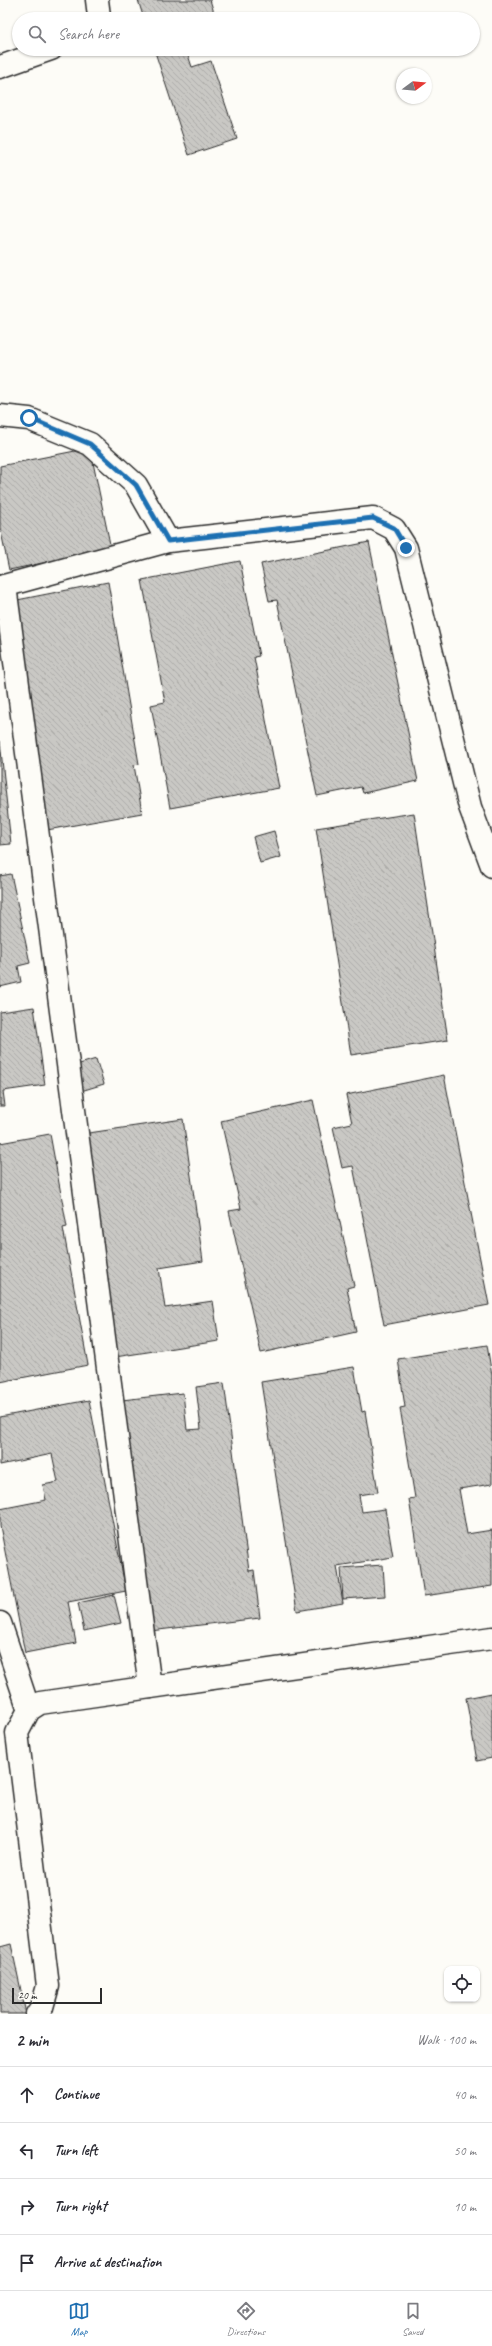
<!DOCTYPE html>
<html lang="en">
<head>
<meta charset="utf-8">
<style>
  :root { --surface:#fff; --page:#f2f2f3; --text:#2b2b33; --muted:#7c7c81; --line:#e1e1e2; --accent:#1f6fb2 }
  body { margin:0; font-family:Caveat,sans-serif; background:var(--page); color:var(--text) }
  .controls { position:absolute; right:12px; bottom:12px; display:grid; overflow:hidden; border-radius:8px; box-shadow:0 1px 3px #0004 }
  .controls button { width:36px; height:36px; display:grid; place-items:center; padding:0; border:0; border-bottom:1px solid var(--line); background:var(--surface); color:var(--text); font:20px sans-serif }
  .compass { position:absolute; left:396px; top:68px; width:36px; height:36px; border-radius:50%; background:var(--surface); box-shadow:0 1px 3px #0004; rotate:74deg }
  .scale { position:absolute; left:12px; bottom:10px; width:90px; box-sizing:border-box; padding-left:4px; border:2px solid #2b2b2b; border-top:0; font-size:11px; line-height:14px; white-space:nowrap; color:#2b2b2b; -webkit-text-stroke:3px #fdfcf7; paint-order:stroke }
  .stop { position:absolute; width:12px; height:12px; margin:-9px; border:3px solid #1f6fb2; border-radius:50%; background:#fff }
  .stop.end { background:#1f6fb2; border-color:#fff; box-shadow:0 1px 4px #0008 }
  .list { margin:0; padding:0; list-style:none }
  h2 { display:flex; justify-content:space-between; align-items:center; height:52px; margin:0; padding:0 16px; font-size:17px }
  h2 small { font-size:13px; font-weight:400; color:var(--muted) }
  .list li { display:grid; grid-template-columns:26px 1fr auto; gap:12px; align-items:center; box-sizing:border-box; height:56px; padding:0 16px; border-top:1px solid var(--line) }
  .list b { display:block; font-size:15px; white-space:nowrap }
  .list em { font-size:13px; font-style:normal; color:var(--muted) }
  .icon { flex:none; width:22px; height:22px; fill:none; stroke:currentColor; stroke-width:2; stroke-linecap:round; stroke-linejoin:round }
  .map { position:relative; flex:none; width:492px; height:2014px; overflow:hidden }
  .search { position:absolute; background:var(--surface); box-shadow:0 1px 3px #0004; left:12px; right:12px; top:12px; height:44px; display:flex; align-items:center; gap:10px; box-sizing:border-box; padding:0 14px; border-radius:22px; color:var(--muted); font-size:15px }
  .sheet { height:276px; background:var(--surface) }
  nav { display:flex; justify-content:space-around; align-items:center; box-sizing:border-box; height:56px; border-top:1px solid var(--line); background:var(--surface); font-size:11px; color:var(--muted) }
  nav a { display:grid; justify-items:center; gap:2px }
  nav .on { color:var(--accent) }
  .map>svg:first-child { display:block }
  .building { fill:url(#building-back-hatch); stroke:#2b2b2b }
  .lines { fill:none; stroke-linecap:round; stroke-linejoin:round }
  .minor-casing { stroke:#2b2b2b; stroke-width:25 }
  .minor { stroke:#fdfcf7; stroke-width:22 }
  .route { stroke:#1f6fb2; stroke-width:5 }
</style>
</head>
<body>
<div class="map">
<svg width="492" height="2014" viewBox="0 0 492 2014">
  <defs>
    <pattern id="building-back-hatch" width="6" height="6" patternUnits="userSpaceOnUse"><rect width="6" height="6" fill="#c9c8c4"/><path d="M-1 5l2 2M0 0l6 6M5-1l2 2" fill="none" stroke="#adaca9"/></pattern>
  </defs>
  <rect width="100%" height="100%" fill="#fdfcf7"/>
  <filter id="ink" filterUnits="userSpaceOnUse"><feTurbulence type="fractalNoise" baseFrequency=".025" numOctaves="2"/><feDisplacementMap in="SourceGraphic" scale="8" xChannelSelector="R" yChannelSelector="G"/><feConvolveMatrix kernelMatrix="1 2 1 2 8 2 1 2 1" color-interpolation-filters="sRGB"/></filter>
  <g filter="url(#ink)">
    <g class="building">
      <path d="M138 0H210L216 19H144Z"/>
      <path d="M154 49H186L192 67 211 61 237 139 189 155Z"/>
      <path d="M90 448 111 549 9 570 0 527V466Z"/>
      <path d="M369 542 418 781 363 793 361 787 317 796 277 600 269 601 261 564Z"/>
      <path d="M240 561 259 656 254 657 279 788 170 808 151 705 165 702 142 580Z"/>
      <path d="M108 582 139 764 134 765 142 813 47 830 7 602Z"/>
      <path d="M0 741 11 844 0 845Z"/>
      <path d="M414 813 448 1040 351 1055 316 828Z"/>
      <path d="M274 831 281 857 260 863 253 837Z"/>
      <path d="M11 874 30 963 18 966 21 982 0 987V876Z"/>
      <path d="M34 1007 45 1085 3 1091 5 1106H0V1012Z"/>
      <path d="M96 1059 104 1084 81 1091 73 1066Z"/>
      <path d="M444 1075 489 1305 384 1325 353 1166 342 1168 333 1127 352 1123 346 1095Z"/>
      <path d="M313 1100 354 1286 347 1288 356 1332 261 1353 229 1211 241 1209 221 1121Z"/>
      <path d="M183 1119 203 1261 159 1268 165 1308 213 1301 219 1341 115 1357 82 1134Z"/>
      <path d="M50 1134 67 1227 63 1228 88 1365 0 1382V1143Z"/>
      <path d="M487 1345 492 1376V1484L459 1489 467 1534 492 1530V1586L424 1596 409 1499 415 1498 400 1408 405 1407 398 1359Z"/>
      <path d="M354 1367 362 1412 365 1411 378 1492 359 1495 362 1512 385 1509 393 1557 337 1566 343 1603 297 1611 261 1382Z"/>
      <path d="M224 1383 249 1571 254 1570 260 1618 150 1631 122 1400 183 1393 187 1430 201 1429 196 1387Z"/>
      <path d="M89 1400 126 1591 68 1602 76 1643 25 1653 0 1526V1509L46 1500 43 1485 58 1482 52 1454 0 1465V1417Z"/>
      <path d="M383 1565 385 1596 343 1599 341 1568Z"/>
      <path d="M114 1595 121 1623 84 1631 78 1603Z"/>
      <path d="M492 1693V1758L477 1761 466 1698Z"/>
      <path d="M11 1944 26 2014H0V1947Z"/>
    </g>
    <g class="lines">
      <g class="minor-casing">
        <g id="minor">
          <path d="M97 0 99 16 97 19"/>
          <path d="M0 67 51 49"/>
          <path d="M0 416 29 419 90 444 136 485 168 541 373 518 394 529 406 548 470 807 492 866"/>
          <path d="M5 586 150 1687"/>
          <path d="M0 587 168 541"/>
          <path d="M0 1623 29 1710"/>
          <path d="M37 2014 42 2007 48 1986 17 1733 29 1710 40 1703 492 1638"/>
        </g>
      </g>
      <use href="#minor" class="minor"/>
    </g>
  </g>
  <g class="lines" filter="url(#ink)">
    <path class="route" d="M29 418 90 444 136 485 168 541 373 518 394 528 406 548"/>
  </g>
</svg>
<div class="controls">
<button><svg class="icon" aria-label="locate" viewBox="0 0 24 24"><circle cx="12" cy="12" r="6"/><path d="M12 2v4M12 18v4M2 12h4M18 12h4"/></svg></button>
</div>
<svg class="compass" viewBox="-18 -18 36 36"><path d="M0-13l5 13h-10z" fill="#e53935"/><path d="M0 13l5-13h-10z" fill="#7c7c81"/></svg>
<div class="scale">20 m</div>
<div class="stop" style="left:29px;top:418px"></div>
<div class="stop end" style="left:406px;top:548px"></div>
<div class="search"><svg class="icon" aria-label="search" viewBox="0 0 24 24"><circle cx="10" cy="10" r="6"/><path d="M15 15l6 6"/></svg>Search here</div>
</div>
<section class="sheet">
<h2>2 min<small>Walk · 100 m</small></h2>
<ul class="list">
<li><svg class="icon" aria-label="ahead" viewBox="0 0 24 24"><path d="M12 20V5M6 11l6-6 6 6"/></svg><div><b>Continue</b></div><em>40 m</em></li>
<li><svg class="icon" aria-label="left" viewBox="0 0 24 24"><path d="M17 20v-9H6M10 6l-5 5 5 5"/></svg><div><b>Turn left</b></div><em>50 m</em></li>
<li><svg class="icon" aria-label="right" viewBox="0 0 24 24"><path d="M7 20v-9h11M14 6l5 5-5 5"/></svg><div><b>Turn right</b></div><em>10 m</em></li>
<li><svg class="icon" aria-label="arrive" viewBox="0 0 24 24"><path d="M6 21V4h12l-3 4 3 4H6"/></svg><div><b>Arrive at destination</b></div></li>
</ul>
</section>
<nav>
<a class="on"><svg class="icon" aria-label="map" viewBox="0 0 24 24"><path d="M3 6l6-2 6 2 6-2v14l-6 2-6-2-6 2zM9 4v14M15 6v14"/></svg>Map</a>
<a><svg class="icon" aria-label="directions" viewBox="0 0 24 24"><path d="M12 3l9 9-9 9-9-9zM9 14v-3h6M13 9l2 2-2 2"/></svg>Directions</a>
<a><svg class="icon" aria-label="saved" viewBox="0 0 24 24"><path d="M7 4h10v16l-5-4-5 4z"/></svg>Saved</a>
</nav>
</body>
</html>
